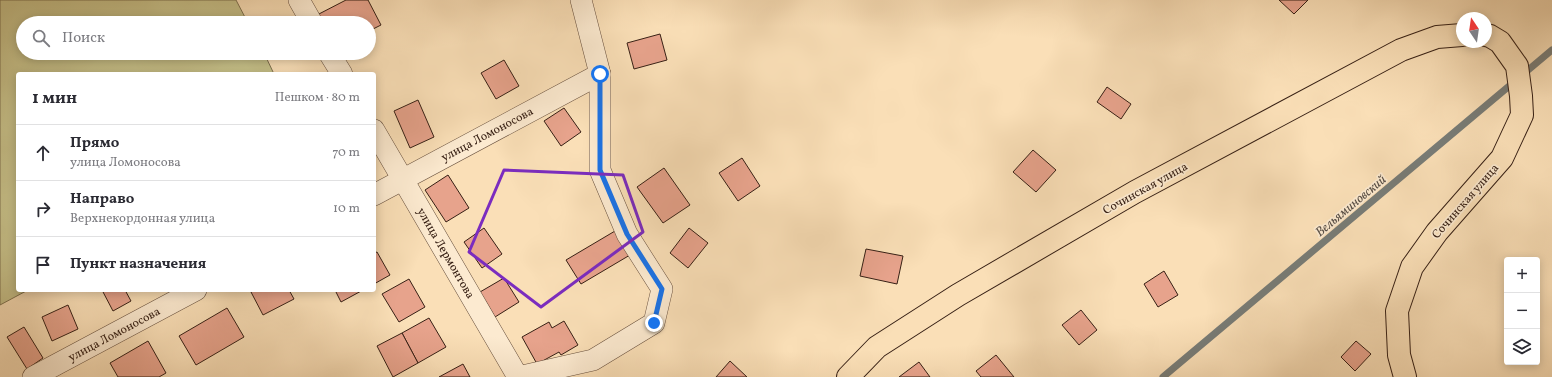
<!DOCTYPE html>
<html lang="ru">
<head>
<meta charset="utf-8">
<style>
  :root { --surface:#fff; --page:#f7f7f7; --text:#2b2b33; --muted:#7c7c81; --line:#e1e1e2 }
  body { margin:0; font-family:Vollkorn,serif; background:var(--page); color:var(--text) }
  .controls { position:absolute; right:12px; bottom:12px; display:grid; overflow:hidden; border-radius:4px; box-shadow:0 2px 10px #0003 }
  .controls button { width:36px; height:36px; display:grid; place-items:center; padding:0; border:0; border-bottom:1px solid var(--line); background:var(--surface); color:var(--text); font:20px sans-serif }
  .compass { position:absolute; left:1456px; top:12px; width:36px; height:36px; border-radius:50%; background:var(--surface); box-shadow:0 2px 10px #0003; rotate:347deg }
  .stop { position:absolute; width:12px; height:12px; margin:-9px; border:3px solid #1a73e8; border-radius:50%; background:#fff }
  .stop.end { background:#1a73e8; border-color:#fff; box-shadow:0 1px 4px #0008 }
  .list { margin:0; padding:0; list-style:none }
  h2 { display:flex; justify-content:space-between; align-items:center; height:52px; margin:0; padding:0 16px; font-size:17px }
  h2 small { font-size:13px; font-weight:400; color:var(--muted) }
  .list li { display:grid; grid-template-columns:26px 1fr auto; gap:12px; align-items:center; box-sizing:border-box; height:56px; padding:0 16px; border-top:1px solid var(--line) }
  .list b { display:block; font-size:15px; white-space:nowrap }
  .list p { margin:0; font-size:13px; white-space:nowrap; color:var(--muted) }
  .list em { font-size:13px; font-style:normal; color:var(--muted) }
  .icon { flex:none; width:22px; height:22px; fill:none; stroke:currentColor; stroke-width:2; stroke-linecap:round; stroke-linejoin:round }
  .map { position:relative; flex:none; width:1552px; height:377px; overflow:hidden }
  .search { position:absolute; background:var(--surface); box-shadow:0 2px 10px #0003; left:16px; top:16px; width:360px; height:44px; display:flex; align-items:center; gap:10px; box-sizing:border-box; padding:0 14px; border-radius:22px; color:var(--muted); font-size:15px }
  .panel { position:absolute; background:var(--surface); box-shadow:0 2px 10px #0003; left:16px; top:72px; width:360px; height:220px; border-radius:4px }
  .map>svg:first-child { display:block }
  .green { fill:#c6c089; stroke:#7e704f }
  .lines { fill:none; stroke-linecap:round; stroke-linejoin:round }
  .stream { stroke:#787c77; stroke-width:7 }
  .building { fill:#e7a38c; stroke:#372015 }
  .street-casing { stroke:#68503e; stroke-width:22 }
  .highway-casing { stroke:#372015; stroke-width:24 }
  .street { stroke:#fcead0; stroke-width:21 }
  .highway { stroke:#fadfb7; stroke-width:22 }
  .route { stroke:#1a73e8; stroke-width:5 }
  .marked { fill:none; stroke:#7b2cbf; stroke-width:3; stroke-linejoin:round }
  .labels { text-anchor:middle; stroke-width:3.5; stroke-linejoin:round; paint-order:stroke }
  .street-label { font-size:12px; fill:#372015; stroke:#fcead0 }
  .water-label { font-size:13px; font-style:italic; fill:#574e46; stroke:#fcead0 }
</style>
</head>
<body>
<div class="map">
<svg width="1552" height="377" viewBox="0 0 1552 377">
  <rect width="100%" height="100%" fill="#fadfb7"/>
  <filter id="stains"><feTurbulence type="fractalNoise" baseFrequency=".005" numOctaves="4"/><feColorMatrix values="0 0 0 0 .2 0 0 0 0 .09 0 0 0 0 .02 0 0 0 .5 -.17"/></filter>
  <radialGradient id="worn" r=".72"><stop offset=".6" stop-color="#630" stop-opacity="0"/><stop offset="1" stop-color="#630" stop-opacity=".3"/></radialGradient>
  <path class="green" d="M0 0H236L248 23H23V53H264L274 74H18V290H28L0 305Z"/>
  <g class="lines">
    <path class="stream" d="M1163 377 1552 50"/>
  </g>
  <g class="building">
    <path d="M346 0H368L381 25 369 31V23H322L317 15Z"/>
    <path d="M1279 0H1308L1294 14Z"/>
    <path d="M660 34 667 60 634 69 627 43Z"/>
    <path d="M504 60 519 86 496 99 481 73Z"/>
    <path d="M1107 87 1131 104 1121 119 1097 102Z"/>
    <path d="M418 100 434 137 410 148 394 111Z"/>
    <path d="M564 108 581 132 561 146 544 121Z"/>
    <path d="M1033 150 1056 170 1036 192 1013 172Z"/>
    <path d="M742 158 760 186 738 201 719 173Z"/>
    <path d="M664 168 690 205 663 223 637 187Z"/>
    <path d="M448 175 469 208 446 222 425 190Z"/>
    <path d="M484 228 502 254 482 268 464 242Z"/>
    <path d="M689 228 708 243 688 268 670 253Z"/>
    <path d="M615 231 630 255 581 284 566 260Z"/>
    <path d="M866 249 903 256 897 284 860 276Z"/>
    <path d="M377 252 390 275 374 284V253Z"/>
    <path d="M1164 271 1178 295 1158 307 1144 284Z"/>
    <path d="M504 278 519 302 495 317 480 292Z"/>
    <path d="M409 279 425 307 399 322 382 294Z"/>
    <path d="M102 290H125L131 301 113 311Z"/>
    <path d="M256 290H289L294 299 263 315 251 292Z"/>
    <path d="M335 290H363L341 302Z"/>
    <path d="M68 305 78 329 52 341 42 317Z"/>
    <path d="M227 308 244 337 196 365 179 336Z"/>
    <path d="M1081 310 1097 330 1079 345 1062 325Z"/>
    <path d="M429 318 446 347 418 363 402 333Z"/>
    <path d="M564 321 578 345 561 355 559 352 537 364 522 337 549 322 552 328Z"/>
    <path d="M24 327 43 358 27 369 7 337Z"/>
    <path d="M402 333 418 363 393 377 377 346Z"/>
    <path d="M148 341 166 373 159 377H118L110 363Z"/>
    <path d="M1356 341 1371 354 1355 371 1341 357Z"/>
    <path d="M996 355 1014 377H981L976 371Z"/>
    <path d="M730 361 747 377H716Z"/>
    <path d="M919 362 930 377H899Z"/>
    <path d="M463 364 470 377H439Z"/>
  </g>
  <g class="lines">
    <g class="street-casing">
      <g id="street">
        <path d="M299 0 312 23"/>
        <path d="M329 53 342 74"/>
        <path d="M374 130 518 377"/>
        <path d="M374 195 600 74"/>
        <path d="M33 377 196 290"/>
        <path d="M518 377 593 360 654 323 662 289 627 234 600 170V74L581 0"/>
      </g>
    </g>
    <g class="highway-casing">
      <g id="highway">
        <path d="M848 377 877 347 958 295 1135 192 1401 50 1437 37 1462 35"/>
        <path d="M1405 377 1399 355 1397 311 1412 267 1437 232 1502 158 1522 115 1521 96 1517 66 1500 42 1490 36 1486 35"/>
      </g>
    </g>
    <use href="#street" class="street"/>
    <use href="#highway" class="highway"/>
  </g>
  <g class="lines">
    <path class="route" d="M600 74V170L627 234 662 289 654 323"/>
  </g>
  <path class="marked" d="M504 170 623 175 643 232 541 307 469 252Z"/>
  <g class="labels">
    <g class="street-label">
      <text transform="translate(487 134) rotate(-28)" y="4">улица Ломоносова</text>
      <text transform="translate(1145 188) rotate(-29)" y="4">Сочинская улица</text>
      <text transform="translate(1465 201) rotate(-49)" y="4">Сочинская улица</text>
      <text transform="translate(446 253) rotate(60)" y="4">улица Лермонтова</text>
      <text transform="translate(114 334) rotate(-28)" y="4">улица Ломоносова</text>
    </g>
    <g class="water-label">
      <text transform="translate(1350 205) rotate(-40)" y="5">Вельяминовский</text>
    </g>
  </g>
  <rect width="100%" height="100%" filter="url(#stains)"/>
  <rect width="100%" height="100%" fill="url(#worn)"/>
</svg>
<div class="controls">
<button>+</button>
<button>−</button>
<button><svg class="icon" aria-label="layers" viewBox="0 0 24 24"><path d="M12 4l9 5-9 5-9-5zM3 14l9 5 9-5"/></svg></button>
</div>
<svg class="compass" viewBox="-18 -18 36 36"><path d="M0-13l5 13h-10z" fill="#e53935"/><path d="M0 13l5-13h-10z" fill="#7c7c81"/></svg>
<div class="stop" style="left:600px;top:74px"></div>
<div class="stop end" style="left:654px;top:323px"></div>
<div class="search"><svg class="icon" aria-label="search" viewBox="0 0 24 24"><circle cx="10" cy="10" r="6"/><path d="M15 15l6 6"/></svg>Поиск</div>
<section class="panel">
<h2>1 мин<small>Пешком · 80 m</small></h2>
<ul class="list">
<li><svg class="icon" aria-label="ahead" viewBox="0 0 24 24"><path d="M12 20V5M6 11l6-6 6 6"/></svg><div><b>Прямо</b><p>улица Ломоносова</p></div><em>70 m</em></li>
<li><svg class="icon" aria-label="right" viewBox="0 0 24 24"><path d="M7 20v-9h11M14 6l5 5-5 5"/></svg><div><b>Направо</b><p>Верхнекордонная улица</p></div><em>10 m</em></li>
<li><svg class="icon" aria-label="arrive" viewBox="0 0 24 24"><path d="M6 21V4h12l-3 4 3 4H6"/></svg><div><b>Пункт назначения</b></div></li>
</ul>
</section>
</div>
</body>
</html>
